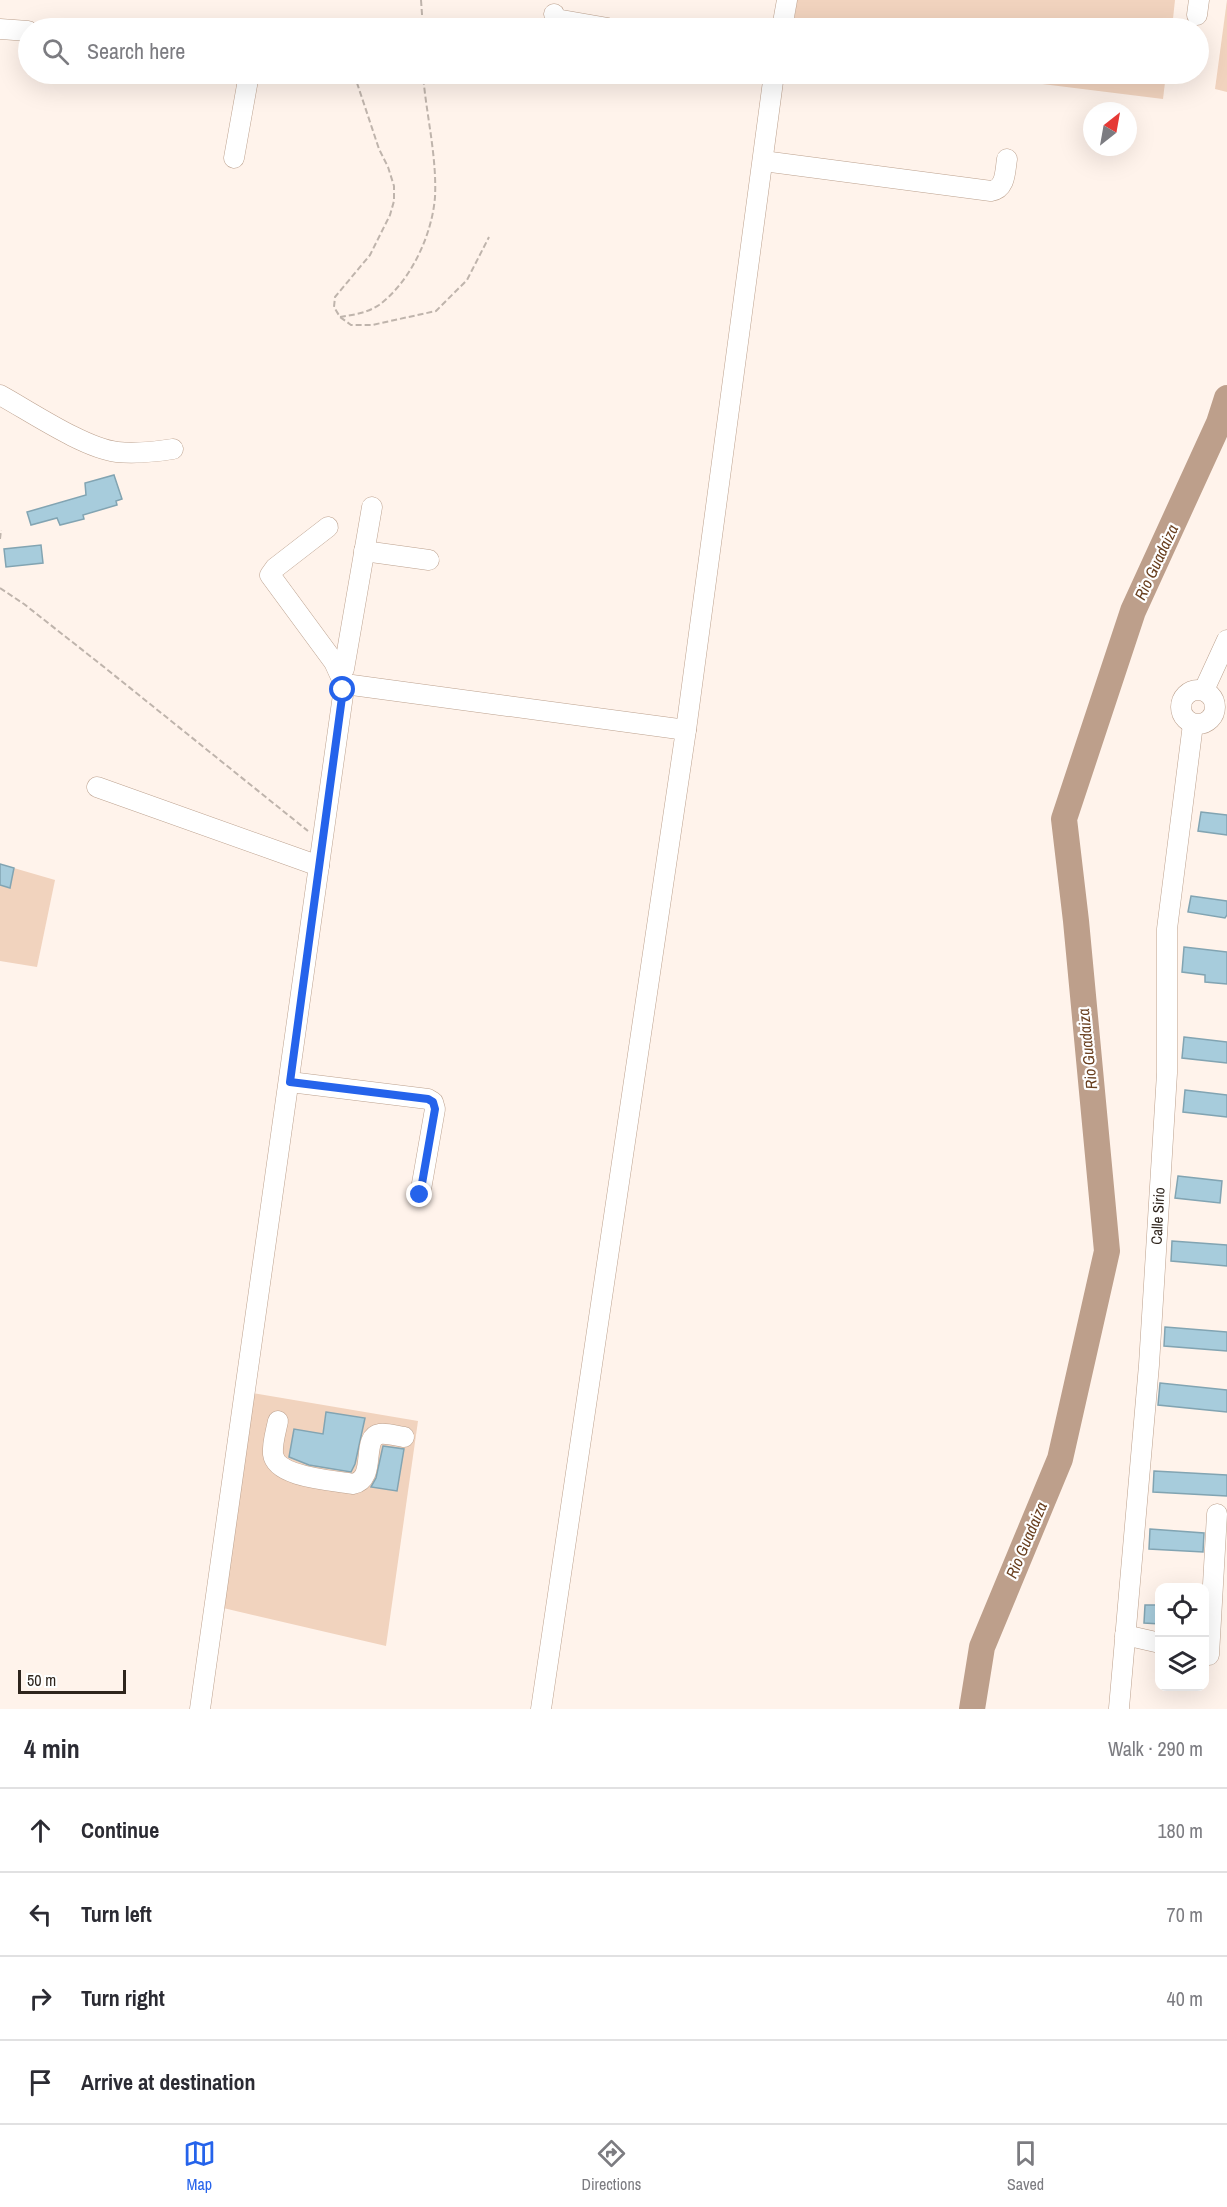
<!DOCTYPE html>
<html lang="en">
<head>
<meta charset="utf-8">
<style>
  :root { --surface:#fff; --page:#f2f2f3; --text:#2b2b33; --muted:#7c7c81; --line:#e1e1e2; --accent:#2563eb }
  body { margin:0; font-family:"Archivo Narrow",sans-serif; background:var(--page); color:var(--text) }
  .controls { position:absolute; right:18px; bottom:18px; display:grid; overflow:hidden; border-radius:12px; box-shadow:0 6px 24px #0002 }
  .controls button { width:54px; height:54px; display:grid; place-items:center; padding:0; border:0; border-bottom:2px solid var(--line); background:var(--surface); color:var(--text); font:30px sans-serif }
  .compass { position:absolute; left:1083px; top:102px; width:54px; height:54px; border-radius:50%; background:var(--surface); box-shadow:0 6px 24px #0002; rotate:31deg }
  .scale { position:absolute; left:18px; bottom:15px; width:108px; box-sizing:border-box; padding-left:6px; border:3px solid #2f251d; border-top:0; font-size:16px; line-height:21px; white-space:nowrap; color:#2f251d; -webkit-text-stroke:4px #fff; paint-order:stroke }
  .stop { position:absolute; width:18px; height:18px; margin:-14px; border:4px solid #2563eb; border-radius:50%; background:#fff }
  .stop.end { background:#2563eb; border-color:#fff; box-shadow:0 2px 6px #0008 }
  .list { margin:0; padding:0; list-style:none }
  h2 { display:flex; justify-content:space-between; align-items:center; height:78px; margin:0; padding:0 24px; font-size:26px }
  h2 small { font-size:20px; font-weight:400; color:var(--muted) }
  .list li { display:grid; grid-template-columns:39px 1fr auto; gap:18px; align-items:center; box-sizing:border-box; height:84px; padding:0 24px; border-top:2px solid var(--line) }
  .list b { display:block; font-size:22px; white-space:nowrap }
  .list em { font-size:20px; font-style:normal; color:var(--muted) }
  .icon { flex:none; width:33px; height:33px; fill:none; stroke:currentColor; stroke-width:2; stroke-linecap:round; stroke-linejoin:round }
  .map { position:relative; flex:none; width:1227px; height:1709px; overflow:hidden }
  .search { position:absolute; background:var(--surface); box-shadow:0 6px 24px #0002; left:18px; right:18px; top:18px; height:66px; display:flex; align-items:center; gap:15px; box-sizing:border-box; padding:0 21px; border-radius:33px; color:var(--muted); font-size:22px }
  .sheet { height:414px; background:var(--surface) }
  nav { display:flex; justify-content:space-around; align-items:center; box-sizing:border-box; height:84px; border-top:2px solid var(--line); background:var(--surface); font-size:16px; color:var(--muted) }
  nav a { display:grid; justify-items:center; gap:3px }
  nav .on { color:var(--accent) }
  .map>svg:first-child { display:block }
  .green { fill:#f1d3be }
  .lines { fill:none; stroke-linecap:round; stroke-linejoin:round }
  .river { stroke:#bd9f8b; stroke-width:26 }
  .building { fill:#a7ccdc; stroke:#82a4b2; stroke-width:1.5 }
  .minor-casing { stroke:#bca18e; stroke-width:21 }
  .path { stroke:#bfb4ac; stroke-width:2; stroke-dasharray:6 3; stroke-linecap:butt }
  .minor { stroke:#fff; stroke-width:20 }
  .route { stroke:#2563eb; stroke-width:8 }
  .labels { text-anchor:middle; stroke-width:4.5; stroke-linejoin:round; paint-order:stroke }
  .street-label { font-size:15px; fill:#2f251d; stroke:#fff }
  .water-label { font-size:16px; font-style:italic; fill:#693f1e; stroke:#fff }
</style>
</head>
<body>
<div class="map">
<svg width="1227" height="1709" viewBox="0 0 1227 1709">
  <rect width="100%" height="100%" fill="#fff3eb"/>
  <g class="green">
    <path d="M797 0H1175L1172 28H793Z"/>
    <path d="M1227 0V92L1215 89Z"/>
    <path d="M963 74H1166L1163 99Z"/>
    <path d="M0 864 55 880 37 967 0 961Z"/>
    <path d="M252 1393 418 1421 386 1646 219 1607Z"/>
  </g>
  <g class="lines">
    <path class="river" d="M972 1709 982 1647 1060 1459 1107 1251 1076 921 1064 819 1133 611 1219 423 1227 398"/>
  </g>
  <g class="building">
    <path d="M114 475 122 499 116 501 117 505 83 515 84 519 60 525 57 518 31 525 27 512 86 495 85 483Z"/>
    <path d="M41 545 43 563 6 567 4 549Z"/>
    <path d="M1201 812 1227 815V835L1198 831Z"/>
    <path d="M0 864 14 868 10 888 0 885Z"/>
    <path d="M1191 896 1227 901V915L1225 918 1188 912Z"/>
    <path d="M1184 947 1227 952V984L1205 982V975L1182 972Z"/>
    <path d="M1184 1037 1227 1042V1063L1182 1058Z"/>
    <path d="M1185 1090 1227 1095V1117L1183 1112Z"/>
    <path d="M1178 1176 1222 1181 1220 1203 1175 1198Z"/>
    <path d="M1172 1241 1227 1245V1266L1171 1261Z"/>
    <path d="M1165 1327 1227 1332V1351L1164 1346Z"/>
    <path d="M1160 1383 1227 1390V1412L1158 1405Z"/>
    <path d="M326 1412 365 1418 355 1464 351 1472 309 1465 289 1457 294 1429 323 1434Z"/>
    <path d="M383 1446 404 1449 397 1491 371 1487 376 1478Z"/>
    <path d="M1154 1471 1227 1475V1496L1153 1492Z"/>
    <path d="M1150 1529 1204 1533 1203 1552 1149 1549Z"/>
    <path d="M1145 1605H1160V1624L1144 1623Z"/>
  </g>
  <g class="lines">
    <g class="minor-casing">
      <g id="minor">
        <path d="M554 14 556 19 608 28"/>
        <path d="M1197 15 1199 0"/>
        <path d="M782 28 787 0"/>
        <path d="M0 29 28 31"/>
        <path d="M234 158 249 74"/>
        <path d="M763 161 991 191C1006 189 1005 171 1007 159"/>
        <path d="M0 395C31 412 84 448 117 452 137 454 154 452 173 449"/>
        <path d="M328 527 275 568 270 575 334 662 345 686"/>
        <path d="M364 551 429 560"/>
        <path d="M340 674 344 669 372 507"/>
        <circle cx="1198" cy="707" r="17"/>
        <path d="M1204 690 1227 640"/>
        <path d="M97 787 319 866"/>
        <path d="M290 1082 428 1099 433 1102 435 1109 420 1195"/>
        <path d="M278 1421C276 1431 272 1443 273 1454 276 1478 333 1480 353 1484 378 1479 360 1437 380 1434 387 1433 397 1436 404 1437"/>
        <path d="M1125 1635 1160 1643"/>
        <path d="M1209 1655 1217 1514"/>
        <path d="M1119 1708 1149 1365 1167 1073V929L1193 724"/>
        <path d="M200 1709 344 688 352 685 686 730"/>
        <path d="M541 1709 686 730 774 74"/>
      </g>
    </g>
    <g class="path">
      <path d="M421 0 423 28"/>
      <path d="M354 74 379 149 388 167 394 186V201L390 215 370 255 335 297 334 307 340 317 351 325H372L436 311 467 280 489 237"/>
      <path d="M340 317C353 315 367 313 379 305 410 282 432 236 435 197 437 156 426 114 423 74"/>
      <path d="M0 539 1 530"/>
      <path d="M0 588 24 604 104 667 308 831"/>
    </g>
    <use href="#minor" class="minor"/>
  </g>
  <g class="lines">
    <path class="route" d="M343 690 290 1082 428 1099 433 1102 435 1109 420 1195"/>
  </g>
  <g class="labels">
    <g class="street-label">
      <text transform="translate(1158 1216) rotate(-87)" y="5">Calle Sirio</text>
    </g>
    <g class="water-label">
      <text transform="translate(1156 562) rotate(-65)" y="6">Rio Guadaiza</text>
      <text transform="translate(1087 1049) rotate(-96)" y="6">Rio Guadaiza</text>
      <text transform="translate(1026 1540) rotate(-67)" y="6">Rio Guadaiza</text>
    </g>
  </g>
</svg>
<div class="controls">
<button><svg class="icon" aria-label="locate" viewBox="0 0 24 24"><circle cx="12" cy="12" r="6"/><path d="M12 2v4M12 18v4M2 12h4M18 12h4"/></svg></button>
<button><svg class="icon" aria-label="layers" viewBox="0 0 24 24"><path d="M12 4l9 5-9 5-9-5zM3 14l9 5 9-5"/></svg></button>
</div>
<svg class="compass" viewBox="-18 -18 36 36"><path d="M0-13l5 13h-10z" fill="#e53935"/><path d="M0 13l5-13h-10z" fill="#7c7c81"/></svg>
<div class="scale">50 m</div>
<div class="stop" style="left:343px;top:690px"></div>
<div class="stop end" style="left:420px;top:1195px"></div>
<div class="search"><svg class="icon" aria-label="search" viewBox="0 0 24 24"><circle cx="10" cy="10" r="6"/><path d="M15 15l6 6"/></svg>Search here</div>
</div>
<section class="sheet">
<h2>4 min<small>Walk · 290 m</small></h2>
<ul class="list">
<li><svg class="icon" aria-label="ahead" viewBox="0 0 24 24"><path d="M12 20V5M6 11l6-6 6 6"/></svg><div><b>Continue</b></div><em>180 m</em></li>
<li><svg class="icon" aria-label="left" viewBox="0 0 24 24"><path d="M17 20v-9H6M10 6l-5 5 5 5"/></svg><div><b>Turn left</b></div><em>70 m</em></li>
<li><svg class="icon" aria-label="right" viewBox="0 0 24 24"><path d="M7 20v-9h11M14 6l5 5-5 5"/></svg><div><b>Turn right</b></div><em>40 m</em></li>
<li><svg class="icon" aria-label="arrive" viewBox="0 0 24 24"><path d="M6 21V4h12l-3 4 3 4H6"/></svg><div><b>Arrive at destination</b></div></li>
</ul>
</section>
<nav>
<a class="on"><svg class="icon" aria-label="map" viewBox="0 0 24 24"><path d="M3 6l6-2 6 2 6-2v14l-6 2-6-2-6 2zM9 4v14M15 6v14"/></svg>Map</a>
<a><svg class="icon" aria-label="directions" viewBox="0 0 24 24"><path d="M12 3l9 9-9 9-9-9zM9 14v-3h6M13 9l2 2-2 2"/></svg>Directions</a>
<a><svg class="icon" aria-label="saved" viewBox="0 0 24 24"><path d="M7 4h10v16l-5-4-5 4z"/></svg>Saved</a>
</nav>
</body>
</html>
